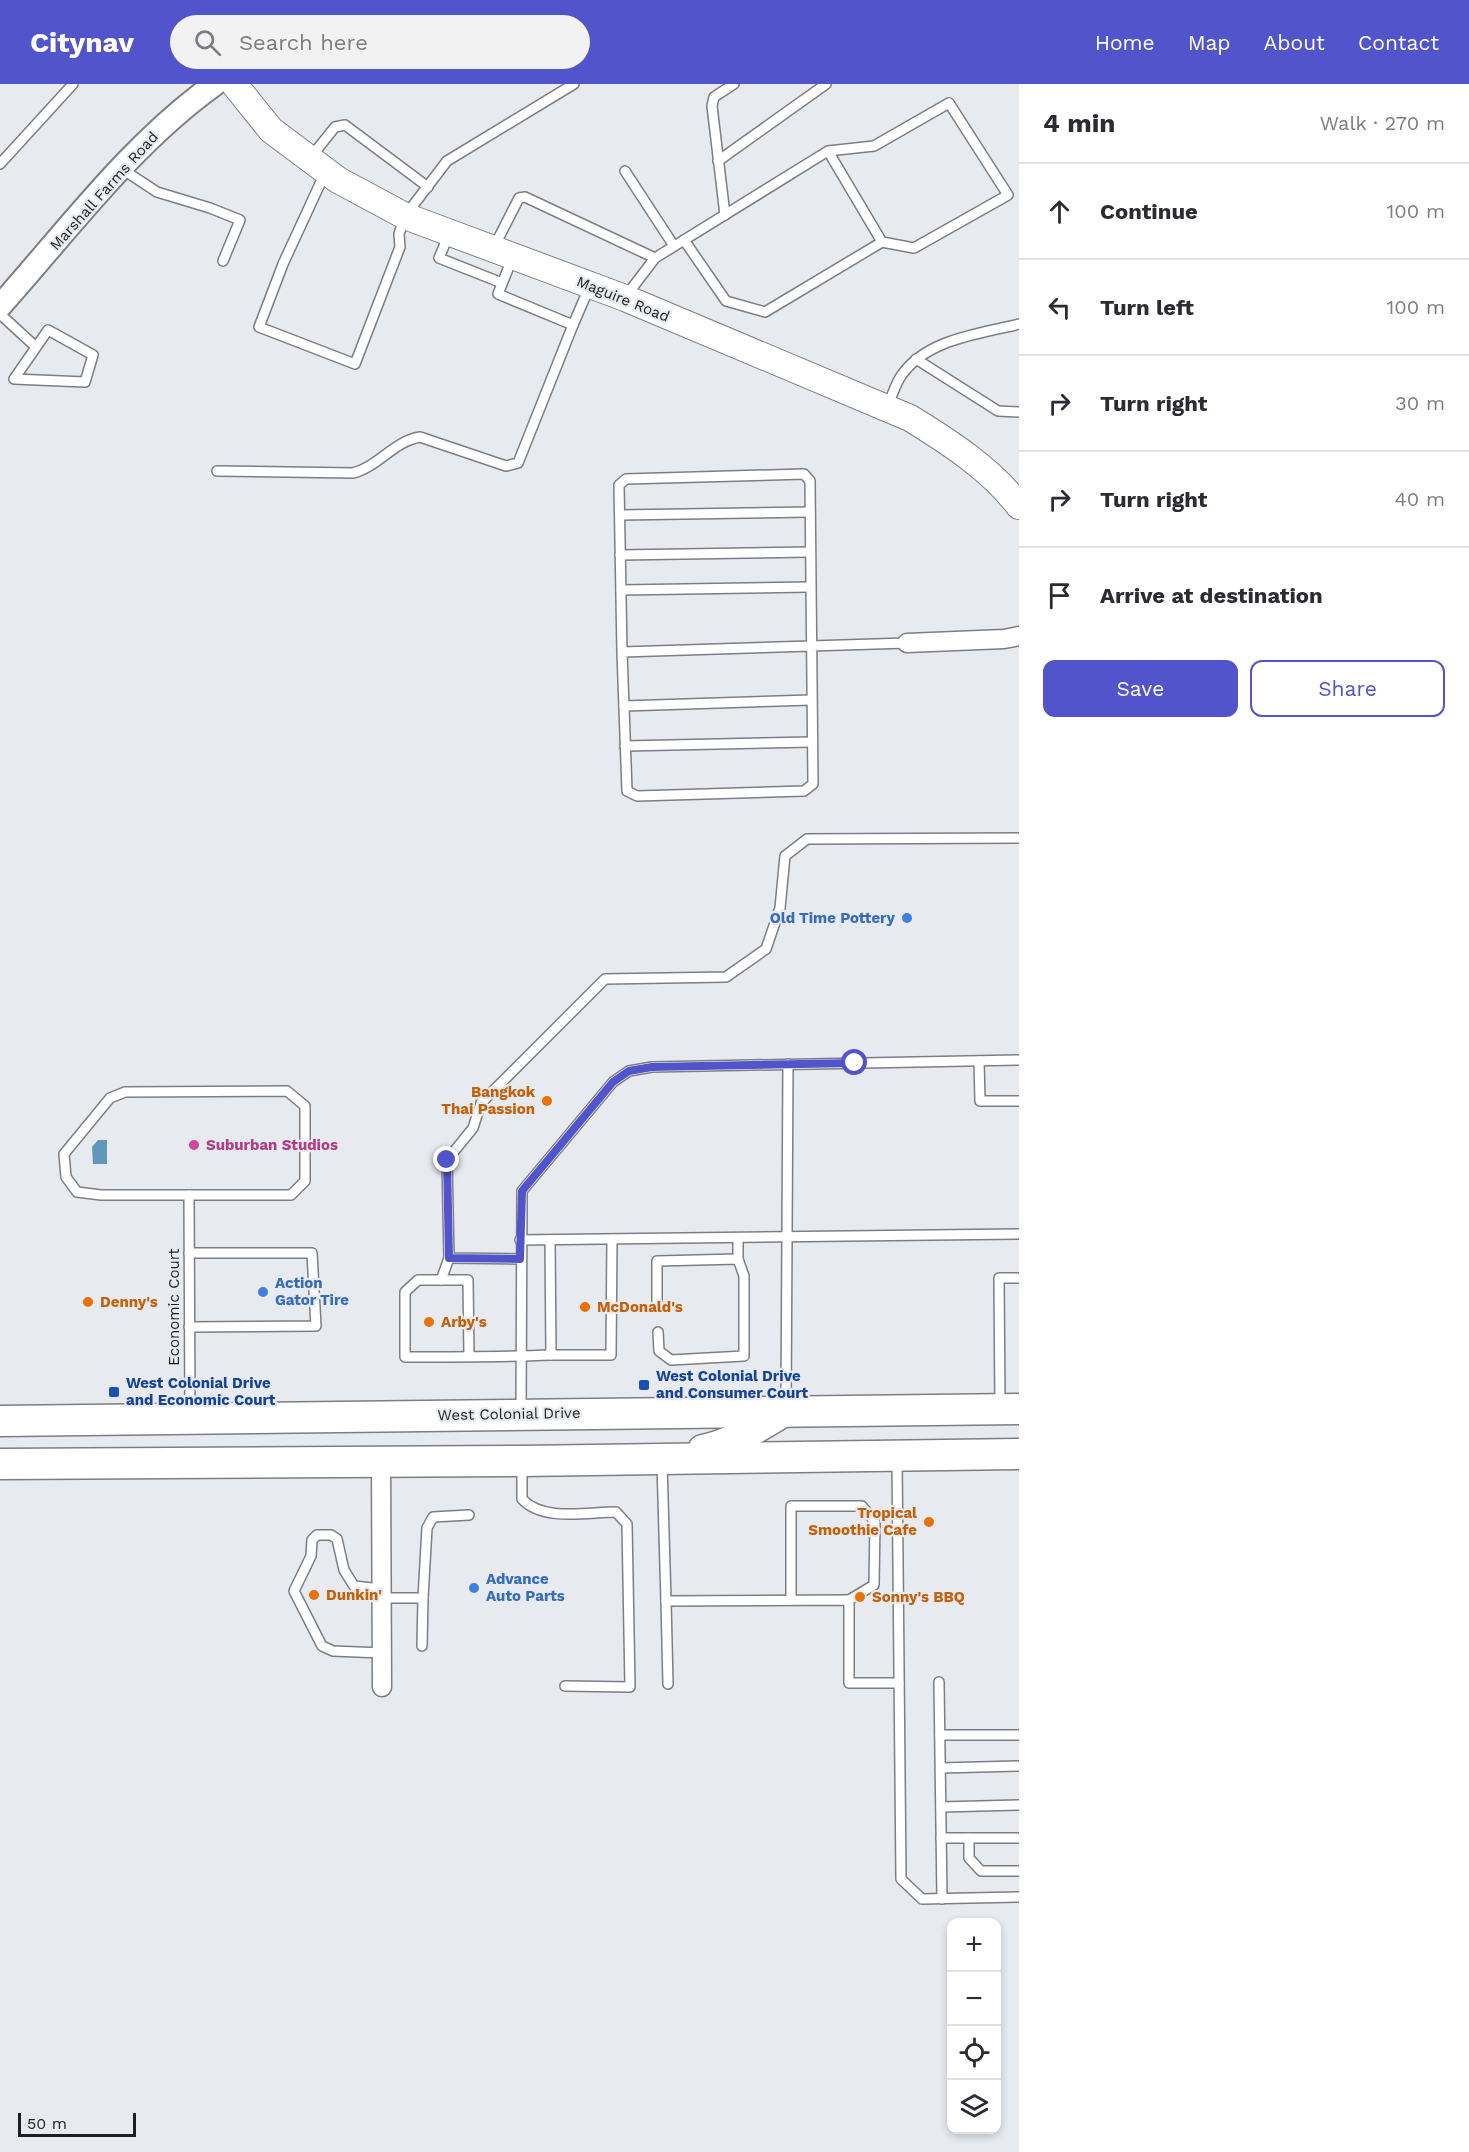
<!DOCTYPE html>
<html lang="en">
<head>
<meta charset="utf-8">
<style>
  :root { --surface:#fff; --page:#f2f2f3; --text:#2b2b33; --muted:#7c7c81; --line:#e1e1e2; --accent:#5254cb }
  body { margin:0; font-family:"Work Sans",sans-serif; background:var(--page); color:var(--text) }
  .controls { position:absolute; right:18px; bottom:18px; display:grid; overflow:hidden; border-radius:12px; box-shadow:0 3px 9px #0003 }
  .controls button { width:54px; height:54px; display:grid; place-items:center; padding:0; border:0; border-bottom:2px solid var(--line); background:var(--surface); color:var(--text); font:30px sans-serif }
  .scale { position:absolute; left:18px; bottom:15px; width:118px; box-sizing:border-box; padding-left:6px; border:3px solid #1e1f21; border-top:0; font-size:16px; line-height:21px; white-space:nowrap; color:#1e1f21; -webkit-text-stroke:4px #e7eaef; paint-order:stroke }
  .stop { position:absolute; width:18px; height:18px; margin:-14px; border:4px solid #5254cb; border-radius:50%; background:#fff }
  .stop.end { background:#5254cb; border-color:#fff; box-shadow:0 2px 6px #0008 }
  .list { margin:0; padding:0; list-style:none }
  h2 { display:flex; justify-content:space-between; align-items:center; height:78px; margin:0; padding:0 24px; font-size:26px }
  h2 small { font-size:20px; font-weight:400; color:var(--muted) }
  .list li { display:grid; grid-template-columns:39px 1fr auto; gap:18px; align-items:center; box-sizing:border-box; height:96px; padding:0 24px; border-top:2px solid var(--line) }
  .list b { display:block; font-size:22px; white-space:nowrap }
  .list em { font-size:20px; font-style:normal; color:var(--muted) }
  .actions { display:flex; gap:12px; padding:18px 24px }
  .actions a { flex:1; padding:14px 0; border:2px solid var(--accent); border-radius:12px; text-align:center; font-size:21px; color:var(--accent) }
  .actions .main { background:var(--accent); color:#fff }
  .icon { flex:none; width:33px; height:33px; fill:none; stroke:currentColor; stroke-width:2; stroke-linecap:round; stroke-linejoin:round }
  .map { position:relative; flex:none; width:1019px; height:2068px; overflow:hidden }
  header { display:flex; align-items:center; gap:36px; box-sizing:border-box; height:84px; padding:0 30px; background:var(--accent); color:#fff }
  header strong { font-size:28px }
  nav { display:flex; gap:33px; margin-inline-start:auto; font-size:21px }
  .search { width:420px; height:54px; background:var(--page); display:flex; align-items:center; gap:15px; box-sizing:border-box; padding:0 21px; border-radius:33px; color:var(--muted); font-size:22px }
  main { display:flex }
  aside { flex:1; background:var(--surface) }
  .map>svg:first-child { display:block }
  .water { fill:#6198ba }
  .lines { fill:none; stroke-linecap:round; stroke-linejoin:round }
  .service-casing { stroke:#7c7e83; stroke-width:12 }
  .minor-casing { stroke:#7c7e83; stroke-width:21 }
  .tertiary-casing { stroke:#7c7e83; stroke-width:26 }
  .secondary-casing { stroke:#7c7e83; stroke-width:28 }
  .trunk-casing { stroke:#7c7e83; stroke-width:33 }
  .service { stroke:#fff; stroke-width:9 }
  .minor { stroke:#fff; stroke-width:18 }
  .tertiary { stroke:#fff; stroke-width:22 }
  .secondary { stroke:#fff; stroke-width:26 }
  .trunk { stroke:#fff; stroke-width:30 }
  .route { stroke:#5254cb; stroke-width:8 }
  .shop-dot { fill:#3f7fe0; stroke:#e7eaef; stroke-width:2 }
  .food-dot { fill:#e8710a; stroke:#e7eaef; stroke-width:2 }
  .hotel-dot { fill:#d1479c; stroke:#e7eaef; stroke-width:2 }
  .transit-dot { fill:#1a4fb4; stroke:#e7eaef; stroke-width:2 }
  .labels { text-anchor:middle; stroke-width:4.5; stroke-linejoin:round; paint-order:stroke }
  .street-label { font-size:15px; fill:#1e1f21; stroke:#e7eaef }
  .shop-label { font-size:15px; font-weight:bold; fill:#366cbe; stroke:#e7eaef; text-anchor:start }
  .food-label { font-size:15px; font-weight:bold; fill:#c56008; stroke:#e7eaef; text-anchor:start }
  .hotel-label { font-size:15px; font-weight:bold; fill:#b23c85; stroke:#e7eaef; text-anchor:start }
  .transit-label { font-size:15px; font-weight:bold; fill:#164399; stroke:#e7eaef; text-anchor:start }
</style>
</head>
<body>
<header>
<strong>Citynav</strong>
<div class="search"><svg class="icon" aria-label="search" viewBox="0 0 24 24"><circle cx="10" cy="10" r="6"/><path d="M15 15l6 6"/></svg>Search here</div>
<nav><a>Home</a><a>Map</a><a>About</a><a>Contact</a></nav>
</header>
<main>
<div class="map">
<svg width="1019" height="2068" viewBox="0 0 1019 2068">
  <rect width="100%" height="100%" fill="#e7eaef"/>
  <path class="water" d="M98 1056H107V1080H93L92 1063Z"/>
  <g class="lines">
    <g class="service-casing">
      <g id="service">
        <path d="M311 73 335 43 345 41 428 103"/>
        <path d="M718 77 826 0"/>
        <path d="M0 80 73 0"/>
        <path d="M122 85 157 108 210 124 240 136 223 177"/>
        <path d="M625 87 674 162"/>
        <path d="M325 89 283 180 259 243 355 280 400 163 399 150 405 132 447 77 574 0"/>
        <path d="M725 131 712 22 714 13 734 0"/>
        <path d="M449 150 439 174 502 199"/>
        <path d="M684 156 726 217 765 228 882 158"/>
        <path d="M494 163 519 114 525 113 655 174"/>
        <path d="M512 175 498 210 573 241 589 204"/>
        <path d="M626 212 655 174 828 67 874 62 949 19 1008 111 914 164 882 158 828 67"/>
        <path d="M0 230 36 263"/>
        <path d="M48 246 93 271 85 298 14 295Z"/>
        <path d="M916 275 998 327 1019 328"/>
        <path d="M887 322C892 313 895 301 901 292 926 255 979 250 1019 240"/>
        <path d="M217 387 353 389C378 383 394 357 420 353L506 382 518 379 573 241"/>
        <path d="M620 431 810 428"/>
        <path d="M620 471 810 468"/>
        <path d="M621 506 810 503"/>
        <path d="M622 568 627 707 637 712 804 707 813 700 810 397 804 390 626 395 619 401 622 568 907 559"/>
        <path d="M624 622 811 616"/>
        <path d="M625 662 812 658"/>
        <path d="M979 977 980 1017H1019"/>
        <path d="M287 1007 305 1022V1097L291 1111H101L77 1108 66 1093 64 1070 110 1014 125 1008Z"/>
        <path d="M189 1111 190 1331"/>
        <path d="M738 1154V1175"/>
        <path d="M520 1156 1019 1150"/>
        <path d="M189 1169H312L316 1242 189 1243"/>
        <path d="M520 1175 449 1174 447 1076 473 1044 481 1019 605 895 726 893 766 865 780 824 785 772 807 755 1019 754"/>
        <path d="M441 1196 449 1174"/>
        <path d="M657 1218V1177L738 1175 744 1192V1272L671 1276 659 1267 658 1248"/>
        <path d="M551 1271H611L612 1155"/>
        <path d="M469 1273 468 1196H418L405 1208V1273C454 1273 502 1273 551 1271L550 1156"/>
        <path d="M786 1322 788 980"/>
        <path d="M1000 1322 999 1194H1019"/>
        <path d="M521 1327 522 1107 613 998 629 987 652 983 1019 976"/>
        <path d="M897 1375 901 1795 922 1815 1019 1813"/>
        <path d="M522 1379V1415C543 1438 588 1428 616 1428L627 1440 630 1603 565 1602"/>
        <path d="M662 1380 666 1517"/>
        <path d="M381 1505 354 1502 344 1486 337 1455 331 1451H317L312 1456 311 1472 294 1507 322 1562 333 1567 382 1569"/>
        <path d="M381 1514H423L427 1444 433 1433 469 1431"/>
        <path d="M791 1516V1422H862L875 1438 874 1501 849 1516"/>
        <path d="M422 1562 423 1514"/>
        <path d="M939 1598 942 1815"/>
        <path d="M668 1600 666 1517 849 1516V1599H899"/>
        <path d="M940 1651H1019"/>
        <path d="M941 1684 1019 1682"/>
        <path d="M941 1723 1019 1721"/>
        <path d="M941 1754H1019"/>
        <path d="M969 1754V1774L981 1787H1019"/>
      </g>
    </g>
    <g class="minor-casing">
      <g id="minor">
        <path d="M907 559 1004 555 1019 552"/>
        <path d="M381 1378 382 1603"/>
      </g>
    </g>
    <g class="tertiary-casing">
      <path id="tertiary" d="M0 222C68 146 131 60 215 0"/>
    </g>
    <g class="secondary-casing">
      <path id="secondary" d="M234 0 271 46 338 96 405 132 625 214 910 334C949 358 991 385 1019 422"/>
    </g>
    <g class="trunk-casing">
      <g id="trunk">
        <path d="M0 1337 1019 1325"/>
        <path d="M703 1366C733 1360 759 1342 786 1326"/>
        <path d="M0 1380 522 1377 1019 1370"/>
      </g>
    </g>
    <use href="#service" class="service"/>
    <use href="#minor" class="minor"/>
    <use href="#tertiary" class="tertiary"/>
    <use href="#secondary" class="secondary"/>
    <use href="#trunk" class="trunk"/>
  </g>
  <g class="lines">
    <path class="route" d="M447 1076 449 1174 520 1175 522 1107 613 998 629 987 652 983 855 979"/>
  </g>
  <g class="shop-dot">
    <circle cx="907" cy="834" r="6"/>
    <circle cx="263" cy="1208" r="6"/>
    <circle cx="474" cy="1504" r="6"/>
  </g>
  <g class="food-dot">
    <circle cx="547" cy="1017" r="6"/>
    <circle cx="88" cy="1218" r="6"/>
    <circle cx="585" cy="1223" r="6"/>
    <circle cx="429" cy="1238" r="6"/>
    <circle cx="929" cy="1438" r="6"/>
    <circle cx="314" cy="1511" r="6"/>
    <circle cx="860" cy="1513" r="6"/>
  </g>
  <circle class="hotel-dot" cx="194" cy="1061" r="6"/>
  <g class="transit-dot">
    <rect x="638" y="1295" width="12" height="12" rx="3"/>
    <rect x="108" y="1302" width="12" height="12" rx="3"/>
  </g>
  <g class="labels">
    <g class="street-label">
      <text transform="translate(104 107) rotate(-48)" y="5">Marshall Farms Road</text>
      <text transform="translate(623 215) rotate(22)" y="5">Maguire Road</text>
      <text transform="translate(174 1223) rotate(-90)" y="5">Economic Court</text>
      <text transform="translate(509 1330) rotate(-1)" y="5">West Colonial Drive</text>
    </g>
    <g class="shop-label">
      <text x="895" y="839" text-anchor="end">Old Time Pottery</text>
      <text x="275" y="1204">Action<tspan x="275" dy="17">Gator Tire</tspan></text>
      <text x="486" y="1500">Advance<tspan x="486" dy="17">Auto Parts</tspan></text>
    </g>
    <g class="food-label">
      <text x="535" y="1013" text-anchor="end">Bangkok<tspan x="535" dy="17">Thai Passion</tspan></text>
      <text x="100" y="1223">Denny's</text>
      <text x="597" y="1228">McDonald's</text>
      <text x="441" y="1243">Arby's</text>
      <text x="917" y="1434" text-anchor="end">Tropical<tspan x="917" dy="17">Smoothie Cafe</tspan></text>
      <text x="326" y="1516">Dunkin'</text>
      <text x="872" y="1518">Sonny's BBQ</text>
    </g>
    <g class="hotel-label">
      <text x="206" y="1066">Suburban Studios</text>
    </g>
    <g class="transit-label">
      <text x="656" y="1297">West Colonial Drive<tspan x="656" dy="17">and Consumer Court</tspan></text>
      <text x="126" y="1304">West Colonial Drive<tspan x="126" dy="17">and Economic Court</tspan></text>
    </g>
  </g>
</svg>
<div class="controls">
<button>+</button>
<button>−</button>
<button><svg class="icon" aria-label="locate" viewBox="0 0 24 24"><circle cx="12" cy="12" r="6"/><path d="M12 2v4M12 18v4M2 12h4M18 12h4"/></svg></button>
<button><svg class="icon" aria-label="layers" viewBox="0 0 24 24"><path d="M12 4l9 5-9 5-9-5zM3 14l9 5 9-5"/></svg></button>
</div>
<div class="scale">50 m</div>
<div class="stop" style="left:855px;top:979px"></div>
<div class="stop end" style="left:447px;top:1076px"></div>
</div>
<aside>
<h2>4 min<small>Walk · 270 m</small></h2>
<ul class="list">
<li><svg class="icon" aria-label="ahead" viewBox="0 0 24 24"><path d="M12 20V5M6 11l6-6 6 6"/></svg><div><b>Continue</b></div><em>100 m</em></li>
<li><svg class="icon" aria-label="left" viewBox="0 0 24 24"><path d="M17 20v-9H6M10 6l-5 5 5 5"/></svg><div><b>Turn left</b></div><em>100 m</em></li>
<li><svg class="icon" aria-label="right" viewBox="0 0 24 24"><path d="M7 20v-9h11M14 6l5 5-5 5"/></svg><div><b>Turn right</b></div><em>30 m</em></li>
<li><svg class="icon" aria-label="right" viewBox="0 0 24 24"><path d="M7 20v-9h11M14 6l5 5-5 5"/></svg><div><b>Turn right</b></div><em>40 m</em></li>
<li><svg class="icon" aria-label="arrive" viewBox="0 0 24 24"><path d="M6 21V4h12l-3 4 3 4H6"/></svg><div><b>Arrive at destination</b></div></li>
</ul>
<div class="actions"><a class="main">Save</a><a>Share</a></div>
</aside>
</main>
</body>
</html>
